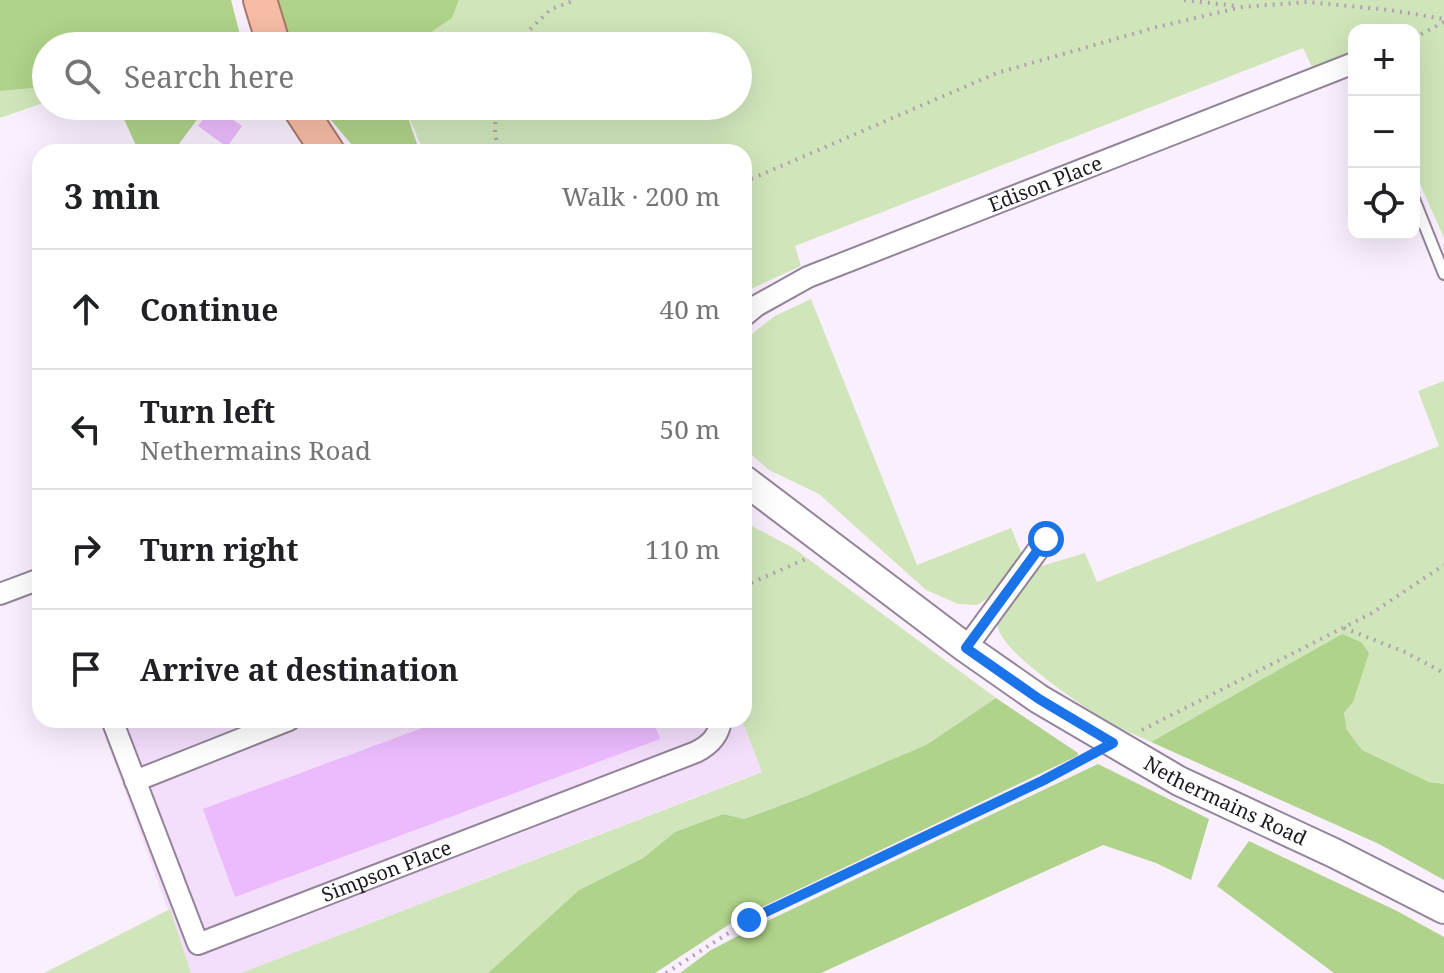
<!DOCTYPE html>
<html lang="en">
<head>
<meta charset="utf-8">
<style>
  :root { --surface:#fff; --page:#f2f2f2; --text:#202124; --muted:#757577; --line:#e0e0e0 }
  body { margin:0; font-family:"Noto Serif",serif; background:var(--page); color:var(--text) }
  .controls { position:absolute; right:24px; top:24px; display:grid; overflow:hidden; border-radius:16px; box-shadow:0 8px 32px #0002 }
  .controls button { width:72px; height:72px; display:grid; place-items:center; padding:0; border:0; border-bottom:2px solid var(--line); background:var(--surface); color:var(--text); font:40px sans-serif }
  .stop { position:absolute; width:24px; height:24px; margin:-18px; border:6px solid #1a73e8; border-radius:50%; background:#fff }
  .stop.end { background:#1a73e8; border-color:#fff; box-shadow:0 2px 8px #0008 }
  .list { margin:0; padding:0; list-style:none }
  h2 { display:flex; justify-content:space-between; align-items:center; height:104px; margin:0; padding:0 32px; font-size:34px }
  h2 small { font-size:26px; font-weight:400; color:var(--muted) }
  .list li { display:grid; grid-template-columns:52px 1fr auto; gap:24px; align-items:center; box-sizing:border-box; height:120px; padding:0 32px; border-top:2px solid var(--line) }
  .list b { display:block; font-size:30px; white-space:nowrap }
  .list p { margin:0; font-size:26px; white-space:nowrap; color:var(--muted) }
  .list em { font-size:26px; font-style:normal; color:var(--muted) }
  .icon { flex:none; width:44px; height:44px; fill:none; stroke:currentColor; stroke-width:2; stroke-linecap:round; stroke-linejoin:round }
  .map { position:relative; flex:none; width:1444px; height:973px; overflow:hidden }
  .search { position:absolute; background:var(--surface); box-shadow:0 8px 32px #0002; left:32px; top:32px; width:720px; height:88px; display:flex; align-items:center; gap:20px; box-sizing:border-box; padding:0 28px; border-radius:44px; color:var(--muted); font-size:30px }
  .panel { position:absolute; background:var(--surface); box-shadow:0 8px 32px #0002; left:32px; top:144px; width:720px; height:584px; border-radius:24px }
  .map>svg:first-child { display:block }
  .built { fill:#f3defb }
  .green { fill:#d0e6ba }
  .forest { fill:#afd38a }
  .building { fill:#ebbbfe }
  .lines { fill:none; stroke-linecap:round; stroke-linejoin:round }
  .service-casing { stroke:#938499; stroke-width:14 }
  .minor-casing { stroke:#938499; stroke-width:24 }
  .secondary-casing { stroke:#938499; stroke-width:32 }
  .trunk-casing { stroke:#a97869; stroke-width:36 }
  .path { stroke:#ada4b0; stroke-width:4; stroke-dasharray:2 6; stroke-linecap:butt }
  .service { stroke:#fff; stroke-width:10 }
  .minor { stroke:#fff; stroke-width:20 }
  .secondary { stroke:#fff; stroke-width:28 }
  .trunk { stroke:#f6bca6; stroke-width:32 }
  .route { stroke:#1a73e8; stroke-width:10 }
  .labels { text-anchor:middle; stroke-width:6; stroke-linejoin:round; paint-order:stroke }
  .street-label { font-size:20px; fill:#1f1921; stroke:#fff }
</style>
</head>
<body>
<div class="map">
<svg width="1444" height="973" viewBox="0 0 1444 973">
  <rect width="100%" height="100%" fill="#f9effd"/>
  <path class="built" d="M99 720H744L773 767 241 973H191Z"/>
  <g class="green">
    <path d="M459 0H1444V238L1414 170V30H1354V51L1312 67 1303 48 795 246 801 266 744 292V152H424L404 106H738V46H414L415 43 452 18Z"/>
    <path d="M46 87V102L0 118V91Z"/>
    <path d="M811 299 917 565 1011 528 1023 557 988 598 977 605 958 604 926 590 819 494 769 470 744 448V340L775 316Z"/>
    <path d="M1444 381V784L1429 782 1362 750 1347 730 1344 713 1353 702 1342 634 1151 742C1140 737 1128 732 1117 727 1095 715 994 649 998 624 1000 613 1021 581 1028 570L1085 553 1097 582 1439 446 1418 391Z"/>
    <path d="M744 522 792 547 996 698 926 745 806 796 743 819 723 814 675 832 643 858 579 890 488 973H241L762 772 742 720H744Z"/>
    <path d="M170 909 191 973H44Z"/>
  </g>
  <g class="forest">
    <path d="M0 0H231L243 46H46V87L0 91Z"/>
    <path d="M277 0H459L452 18 415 43 414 46H289Z"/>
    <path d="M118 106H207L173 152H139Z"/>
    <path d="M319 106H404L417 144 424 152H358Z"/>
    <path d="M1342 634 1361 642 1369 653 1353 702 1344 713 1347 730 1362 750 1429 782 1444 784V880L1379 844 1151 742Z"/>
    <path d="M996 698 1078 753 1077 756 739 918 655 973H488L579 890 643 858 675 832 723 814 744 819 806 796 926 745Z"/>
    <path d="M1098 764 1209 819 1191 880 1156 863 1103 845 821 973H680L711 950 761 924Z"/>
    <path d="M1249 841 1397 911 1444 937V973H1334L1217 886Z"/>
  </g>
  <g class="building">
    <path d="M213 106 242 126 227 147 198 126Z"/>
    <path d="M444 720H653L660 739 235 897 203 809Z"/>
  </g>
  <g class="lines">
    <g class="service-casing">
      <path id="service" d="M1414 199 1444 274"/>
    </g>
    <g class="minor-casing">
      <g id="minor">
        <path id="s1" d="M744 316 756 306 808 277 1354 63"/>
        <path d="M0 594 40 579"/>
        <path d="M966 648 1046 539"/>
        <path id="s2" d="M112 720 198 944 696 752C710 745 719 736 721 720"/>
        <path d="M135 781 289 720"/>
      </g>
    </g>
    <g class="secondary-casing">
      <g id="secondary">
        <path id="s3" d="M744 480 966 648 1039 699 1179 781 1334 853 1444 909"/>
      </g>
    </g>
    <g class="trunk-casing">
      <g id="trunk">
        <path d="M260 0 274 46"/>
        <path d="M298 106 328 152"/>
      </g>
    </g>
    <g class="path">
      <path d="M1184 0 1236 6"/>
      <path d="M1414 38 1444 22"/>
      <path d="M513 46 551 9 576 0"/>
      <path d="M496 106 495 133 499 152"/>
      <path d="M744 182 997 73 1157 27 1242 7 1307 2 1390 10 1444 19"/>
      <path d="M744 586 806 559"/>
      <path d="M1344 628 1405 652 1444 673"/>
      <path d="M1142 730 1372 613 1444 565"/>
      <path d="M666 973 749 920 1087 758"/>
    </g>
    <use href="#service" class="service"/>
    <use href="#minor" class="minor"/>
    <use href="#secondary" class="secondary"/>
    <use href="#trunk" class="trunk"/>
  </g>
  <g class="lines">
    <path class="route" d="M749 920 1042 781 1113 743 1039 699 966 648 1046 539"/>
  </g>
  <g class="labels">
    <g class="street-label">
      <text dy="7" stroke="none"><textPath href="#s1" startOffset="330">Edison Place</textPath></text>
      <text dy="7" stroke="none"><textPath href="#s3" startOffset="580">Nethermains Road</textPath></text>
      <text dy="7" stroke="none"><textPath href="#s2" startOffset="442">Simpson Place</textPath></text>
    </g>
  </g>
</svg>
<div class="controls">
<button>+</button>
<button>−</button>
<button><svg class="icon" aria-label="locate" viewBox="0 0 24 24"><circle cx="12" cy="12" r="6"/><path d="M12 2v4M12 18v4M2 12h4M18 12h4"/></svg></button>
</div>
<div class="stop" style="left:1046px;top:539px"></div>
<div class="stop end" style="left:749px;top:920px"></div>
<div class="search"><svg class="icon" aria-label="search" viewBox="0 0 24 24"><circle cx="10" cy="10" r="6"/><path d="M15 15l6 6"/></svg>Search here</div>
<section class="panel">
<h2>3 min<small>Walk · 200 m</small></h2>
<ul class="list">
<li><svg class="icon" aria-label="ahead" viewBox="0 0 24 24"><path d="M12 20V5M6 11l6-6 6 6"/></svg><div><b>Continue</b></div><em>40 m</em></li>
<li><svg class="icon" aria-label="left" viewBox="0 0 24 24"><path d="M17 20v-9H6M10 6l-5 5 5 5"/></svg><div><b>Turn left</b><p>Nethermains Road</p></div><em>50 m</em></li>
<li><svg class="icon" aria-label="right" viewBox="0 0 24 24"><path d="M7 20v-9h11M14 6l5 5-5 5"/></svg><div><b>Turn right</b></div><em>110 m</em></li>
<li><svg class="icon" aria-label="arrive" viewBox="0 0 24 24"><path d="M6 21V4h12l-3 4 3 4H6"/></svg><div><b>Arrive at destination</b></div></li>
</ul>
</section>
</div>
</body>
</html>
